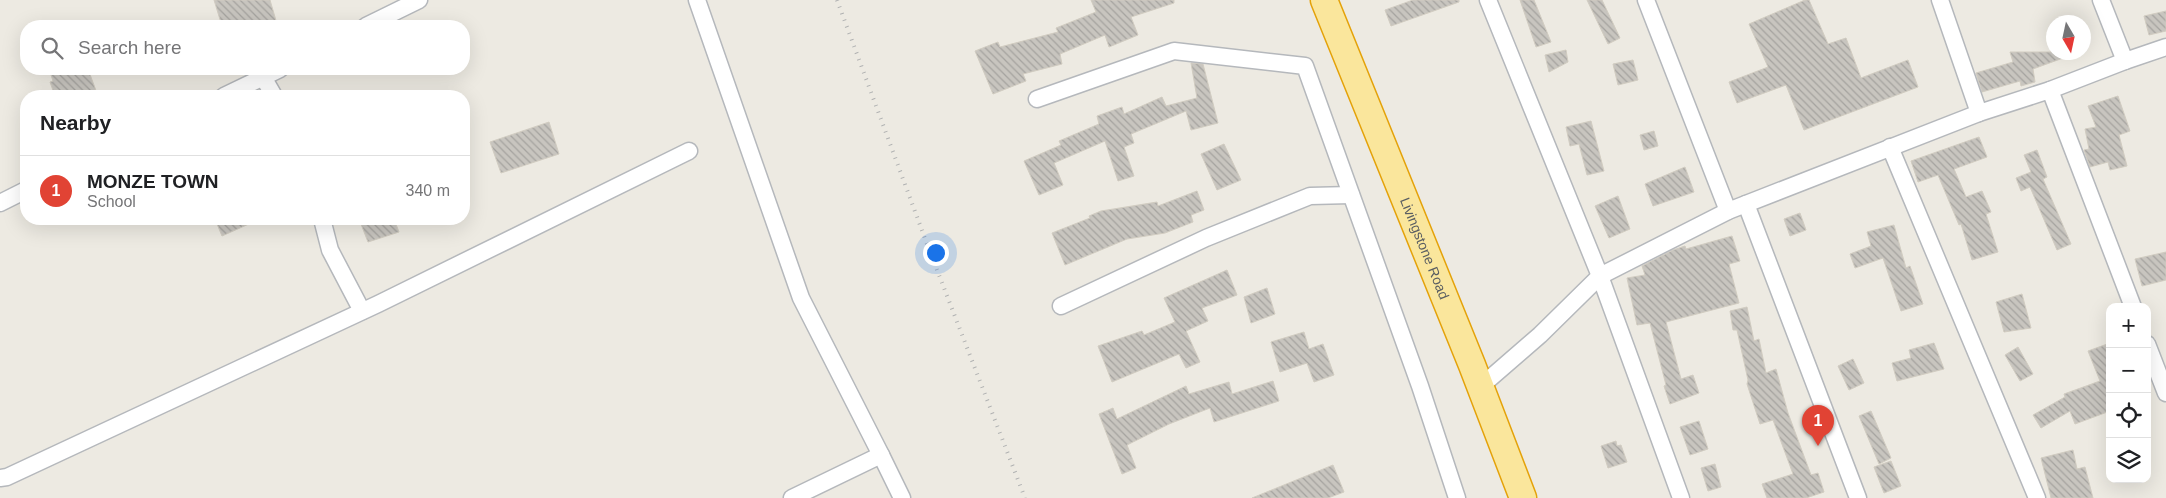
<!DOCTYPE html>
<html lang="en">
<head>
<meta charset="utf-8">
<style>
  :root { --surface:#fff; --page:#f6f6f6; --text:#202124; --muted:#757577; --line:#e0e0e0; --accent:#e14334 }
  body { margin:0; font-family:Helvetica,sans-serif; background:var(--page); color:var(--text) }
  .controls { position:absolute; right:15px; bottom:15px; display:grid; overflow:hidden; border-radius:10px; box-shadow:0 5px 20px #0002 }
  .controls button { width:45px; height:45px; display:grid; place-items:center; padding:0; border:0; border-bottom:1px solid var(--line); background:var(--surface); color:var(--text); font:25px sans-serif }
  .compass { position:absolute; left:2046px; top:15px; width:45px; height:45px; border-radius:50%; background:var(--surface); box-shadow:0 5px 20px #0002; rotate:171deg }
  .you { position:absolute; left:935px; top:252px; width:18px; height:18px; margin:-12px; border:4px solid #fff; border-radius:50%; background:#1a73e8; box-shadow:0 0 0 8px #1a73e833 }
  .badge { display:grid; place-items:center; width:32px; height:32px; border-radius:50%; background:var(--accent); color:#fff; font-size:16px; font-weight:700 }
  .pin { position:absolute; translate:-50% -41px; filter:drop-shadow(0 1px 2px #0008) }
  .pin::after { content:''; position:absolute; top:26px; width:18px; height:15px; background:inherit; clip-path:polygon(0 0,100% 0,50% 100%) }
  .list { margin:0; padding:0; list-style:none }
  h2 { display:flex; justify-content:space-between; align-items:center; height:65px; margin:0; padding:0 20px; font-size:21px }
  h2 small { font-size:16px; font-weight:400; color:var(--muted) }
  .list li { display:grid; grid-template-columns:32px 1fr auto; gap:15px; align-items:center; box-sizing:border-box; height:70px; padding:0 20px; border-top:1px solid var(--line) }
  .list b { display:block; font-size:19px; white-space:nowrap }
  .list p { margin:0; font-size:16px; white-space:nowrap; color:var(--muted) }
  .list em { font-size:16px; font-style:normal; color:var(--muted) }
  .icon { flex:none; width:28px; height:28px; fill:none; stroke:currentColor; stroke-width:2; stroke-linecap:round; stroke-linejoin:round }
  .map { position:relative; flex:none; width:2166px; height:498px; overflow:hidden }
  .search { position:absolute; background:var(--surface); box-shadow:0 5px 20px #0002; left:20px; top:20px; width:450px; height:55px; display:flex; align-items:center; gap:12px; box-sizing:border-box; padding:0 18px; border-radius:20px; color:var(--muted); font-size:19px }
  .panel { position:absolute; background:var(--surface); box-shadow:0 5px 20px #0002; left:20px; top:90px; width:450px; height:135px; border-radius:20px }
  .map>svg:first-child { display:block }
  .building { fill:url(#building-back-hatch); stroke:#d1ccc1 }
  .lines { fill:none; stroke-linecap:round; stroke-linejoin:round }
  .minor-casing { stroke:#b5b8bc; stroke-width:19 }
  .trunk-casing { stroke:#e4a20a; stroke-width:29 }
  .minor { stroke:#fff; stroke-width:16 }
  .trunk { stroke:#fae69c; stroke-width:26 }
  .rail { stroke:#b1b2b2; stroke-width:4; stroke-dasharray:1 6; stroke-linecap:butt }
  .labels { text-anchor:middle; stroke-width:4; stroke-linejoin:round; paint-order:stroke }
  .street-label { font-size:14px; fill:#5a5e62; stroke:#fff }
</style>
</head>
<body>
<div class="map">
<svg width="2166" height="498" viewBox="0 0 2166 498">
  <defs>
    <pattern id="building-back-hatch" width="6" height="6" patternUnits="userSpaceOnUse" patternTransform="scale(1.25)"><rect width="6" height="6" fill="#c8c5bf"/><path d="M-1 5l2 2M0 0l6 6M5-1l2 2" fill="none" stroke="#a5a39f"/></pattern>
  </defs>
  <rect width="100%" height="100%" fill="#edeae2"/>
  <g class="building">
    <path d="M214 0H270L277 24 268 26H222Z"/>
    <path d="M1091 0H1174V3L1131 17 1138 35 1109 47 1105 35 1060 54 1062 64 1023 74 1026 81 993 94 975 51 998 42 1000 47 1058 32 1056 28 1096 12Z"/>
    <path d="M1413 0H1459V2L1391 26 1385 10Z"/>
    <path d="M1520 0H1534L1551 42 1536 47Z"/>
    <path d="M1587 0H1602L1620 38 1608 44Z"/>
    <path d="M1805 0H1809L1828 44 1846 38 1861 78 1908 60 1918 87 1804 130 1786 85 1737 103 1729 82 1768 67 1749 24Z"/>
    <path d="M2166 11V31L2149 35 2144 16Z"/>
    <path d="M1566 50 1568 62 1549 72 1545 55Z"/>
    <path d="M2010 52H2073L2074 54 2033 69 2035 82 2021 86 2020 81 1982 92 1976 73 2013 62Z"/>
    <path d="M1633 60 1638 80 1618 85 1613 64Z"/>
    <path d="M1191 63 1203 64 1218 123 1191 130 1186 111 1131 134 1134 143 1124 147 1134 176 1118 181 1105 141 1054 163 1063 185 1039 195 1024 161 1061 145 1059 141 1099 124 1097 116 1122 107 1124 114 1162 97 1166 106 1197 98Z"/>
    <path d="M49 69H88L98 96H55L50 82 53 81Z"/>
    <path d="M2118 96 2130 131 2119 135 2127 166 2110 170 2108 162 2090 167 2084 150 2089 149 2085 129 2096 127 2088 106Z"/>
    <path d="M1591 121 1604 171 1587 175 1579 144 1570 146 1566 127Z"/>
    <path d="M549 122 559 154 501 173 490 142Z"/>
    <path d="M1654 131 1658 146 1644 150 1640 135Z"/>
    <path d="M1979 137 1987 157 1954 169 1966 197 1982 191 1991 212 1986 214 1998 252 1972 260 1961 224 1959 225 1938 175 1918 182 1911 161Z"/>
    <path d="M1224 144 1241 180 1217 190 1201 154Z"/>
    <path d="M2037 150 2047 177 2043 179 2071 244 2057 250 2030 187 2021 191 2016 178 2031 172 2024 155Z"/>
    <path d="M1685 167 1694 192 1653 206 1645 184Z"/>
    <path d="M1197 191 1204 210 1191 215 1193 222 1165 233 1127 239 1065 265 1052 233 1090 218 1089 216 1101 211 1157 202 1158 206Z"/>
    <path d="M1618 196 1630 229 1609 238 1595 206Z"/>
    <path d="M1800 213 1806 230 1790 236 1784 219Z"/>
    <path d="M215 219H260L222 236Z"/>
    <path d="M359 219H394L399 232 368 242Z"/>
    <path d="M1894 225 1906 268 1910 266 1923 304 1901 311 1883 258 1855 268 1850 254 1871 246 1867 232Z"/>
    <path d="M1732 236 1740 261 1729 264 1739 303 1666 322 1681 379 1693 375 1699 393 1670 404 1664 386 1666 385 1650 323 1637 325 1627 278 1645 275 1642 266 1673 250 1685 246 1686 249Z"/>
    <path d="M2166 252V280L2142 286 2135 259Z"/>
    <path d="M1227 270 1237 295 1202 308 1208 321 1186 331 1200 362 1186 368 1179 354 1112 382 1098 346 1142 331 1144 335 1175 322 1164 298Z"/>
    <path d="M1267 288 1275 314 1251 323 1244 297Z"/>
    <path d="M2022 294 2031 328 2004 332 1996 302Z"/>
    <path d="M1747 307 1754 341 1759 339 1766 373 1776 369 1788 413 1811 475 1818 473 1824 492 1806 498H1767L1762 484 1793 474 1773 420 1760 424 1747 384 1748 380 1737 330H1733L1730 311Z"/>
    <path d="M1304 332 1309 349 1323 344 1334 375 1314 382 1307 363 1280 372 1271 342Z"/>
    <path d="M1934 343 1944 369 1897 381 1892 363 1911 358 1909 350Z"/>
    <path d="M2110 343V411L2075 424 2070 411 2041 428 2033 415 2065 397 2064 394 2100 381 2088 351Z"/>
    <path d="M2018 347 2033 374 2020 381 2005 355Z"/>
    <path d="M1853 359 1864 383 1849 390 1838 366Z"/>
    <path d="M1273 381 1279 401 1214 422 1210 408 1169 424 1127 445 1136 468 1122 474 1099 414 1113 408 1117 419 1186 386 1189 394 1229 382 1232 394Z"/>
    <path d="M1871 411 1891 458 1879 464 1859 416Z"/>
    <path d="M1699 421 1708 449 1690 455 1680 427Z"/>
    <path d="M1616 441 1617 446 1621 445 1627 462 1608 468 1601 446Z"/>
    <path d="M2073 450 2077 469 2085 467 2093 498H2051L2041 458Z"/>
    <path d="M1891 461 1901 486 1884 493 1874 467Z"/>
    <path d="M1715 464 1721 487 1708 491 1701 468Z"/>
    <path d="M1333 465 1344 492 1328 498H1252Z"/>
  </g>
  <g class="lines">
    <g class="minor-casing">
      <g id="minor">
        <path d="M697 0 801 298 881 455"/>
        <path d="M1488 0 1600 276 1681 498"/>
        <path d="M1646 0 1728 211"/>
        <path d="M1940 0 1979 113"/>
        <path d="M2101 0 2125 61"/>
        <path d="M366 26 419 0"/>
        <path d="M263 77 274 96"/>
        <path d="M2050 90 2133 307"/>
        <path d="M224 96 280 69"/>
        <path d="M1037 99 1174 51 1305 66 1420 386 1457 498"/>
        <path d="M1890 147 2037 498"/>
        <path d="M0 203 26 190"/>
        <path d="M1746 204 1858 498"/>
        <path d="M322 219 330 250 362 311"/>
        <path d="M1061 306 1206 238 1310 196 1351 195"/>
        <path d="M2147 344 2166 393"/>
        <path d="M1480 387 1540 335 1600 276 1728 211 1979 113 2050 90 2125 61 2166 47"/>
        <path d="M0 478 7 477 378 304 689 151"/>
        <path d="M792 498 881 455 902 498"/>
      </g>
    </g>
    <g class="trunk-casing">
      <g id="trunk">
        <path id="s1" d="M1324 0 1472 365 1523 498"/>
      </g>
    </g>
    <use href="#minor" class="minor"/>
    <use href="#trunk" class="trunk"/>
    <path class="rail" d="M837 0 927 244 1025 498"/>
  </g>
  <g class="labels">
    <g class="street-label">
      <text dy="5" stroke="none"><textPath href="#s1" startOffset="268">Livingstone Road</textPath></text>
    </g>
  </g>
</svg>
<div class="controls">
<button>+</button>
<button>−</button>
<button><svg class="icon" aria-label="locate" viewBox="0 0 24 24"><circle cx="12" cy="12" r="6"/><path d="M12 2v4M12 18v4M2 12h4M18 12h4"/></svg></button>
<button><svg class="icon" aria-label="layers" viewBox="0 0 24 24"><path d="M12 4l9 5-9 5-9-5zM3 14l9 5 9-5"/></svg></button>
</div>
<svg class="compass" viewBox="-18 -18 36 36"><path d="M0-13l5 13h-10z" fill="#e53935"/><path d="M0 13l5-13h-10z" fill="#757577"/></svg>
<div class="you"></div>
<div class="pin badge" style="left:1818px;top:446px">1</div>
<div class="search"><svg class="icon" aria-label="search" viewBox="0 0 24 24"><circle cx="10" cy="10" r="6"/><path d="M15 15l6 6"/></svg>Search here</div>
<section class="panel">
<h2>Nearby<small></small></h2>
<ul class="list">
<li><span class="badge">1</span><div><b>MONZE TOWN</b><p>School</p></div><em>340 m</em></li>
</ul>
</section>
</div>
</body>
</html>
